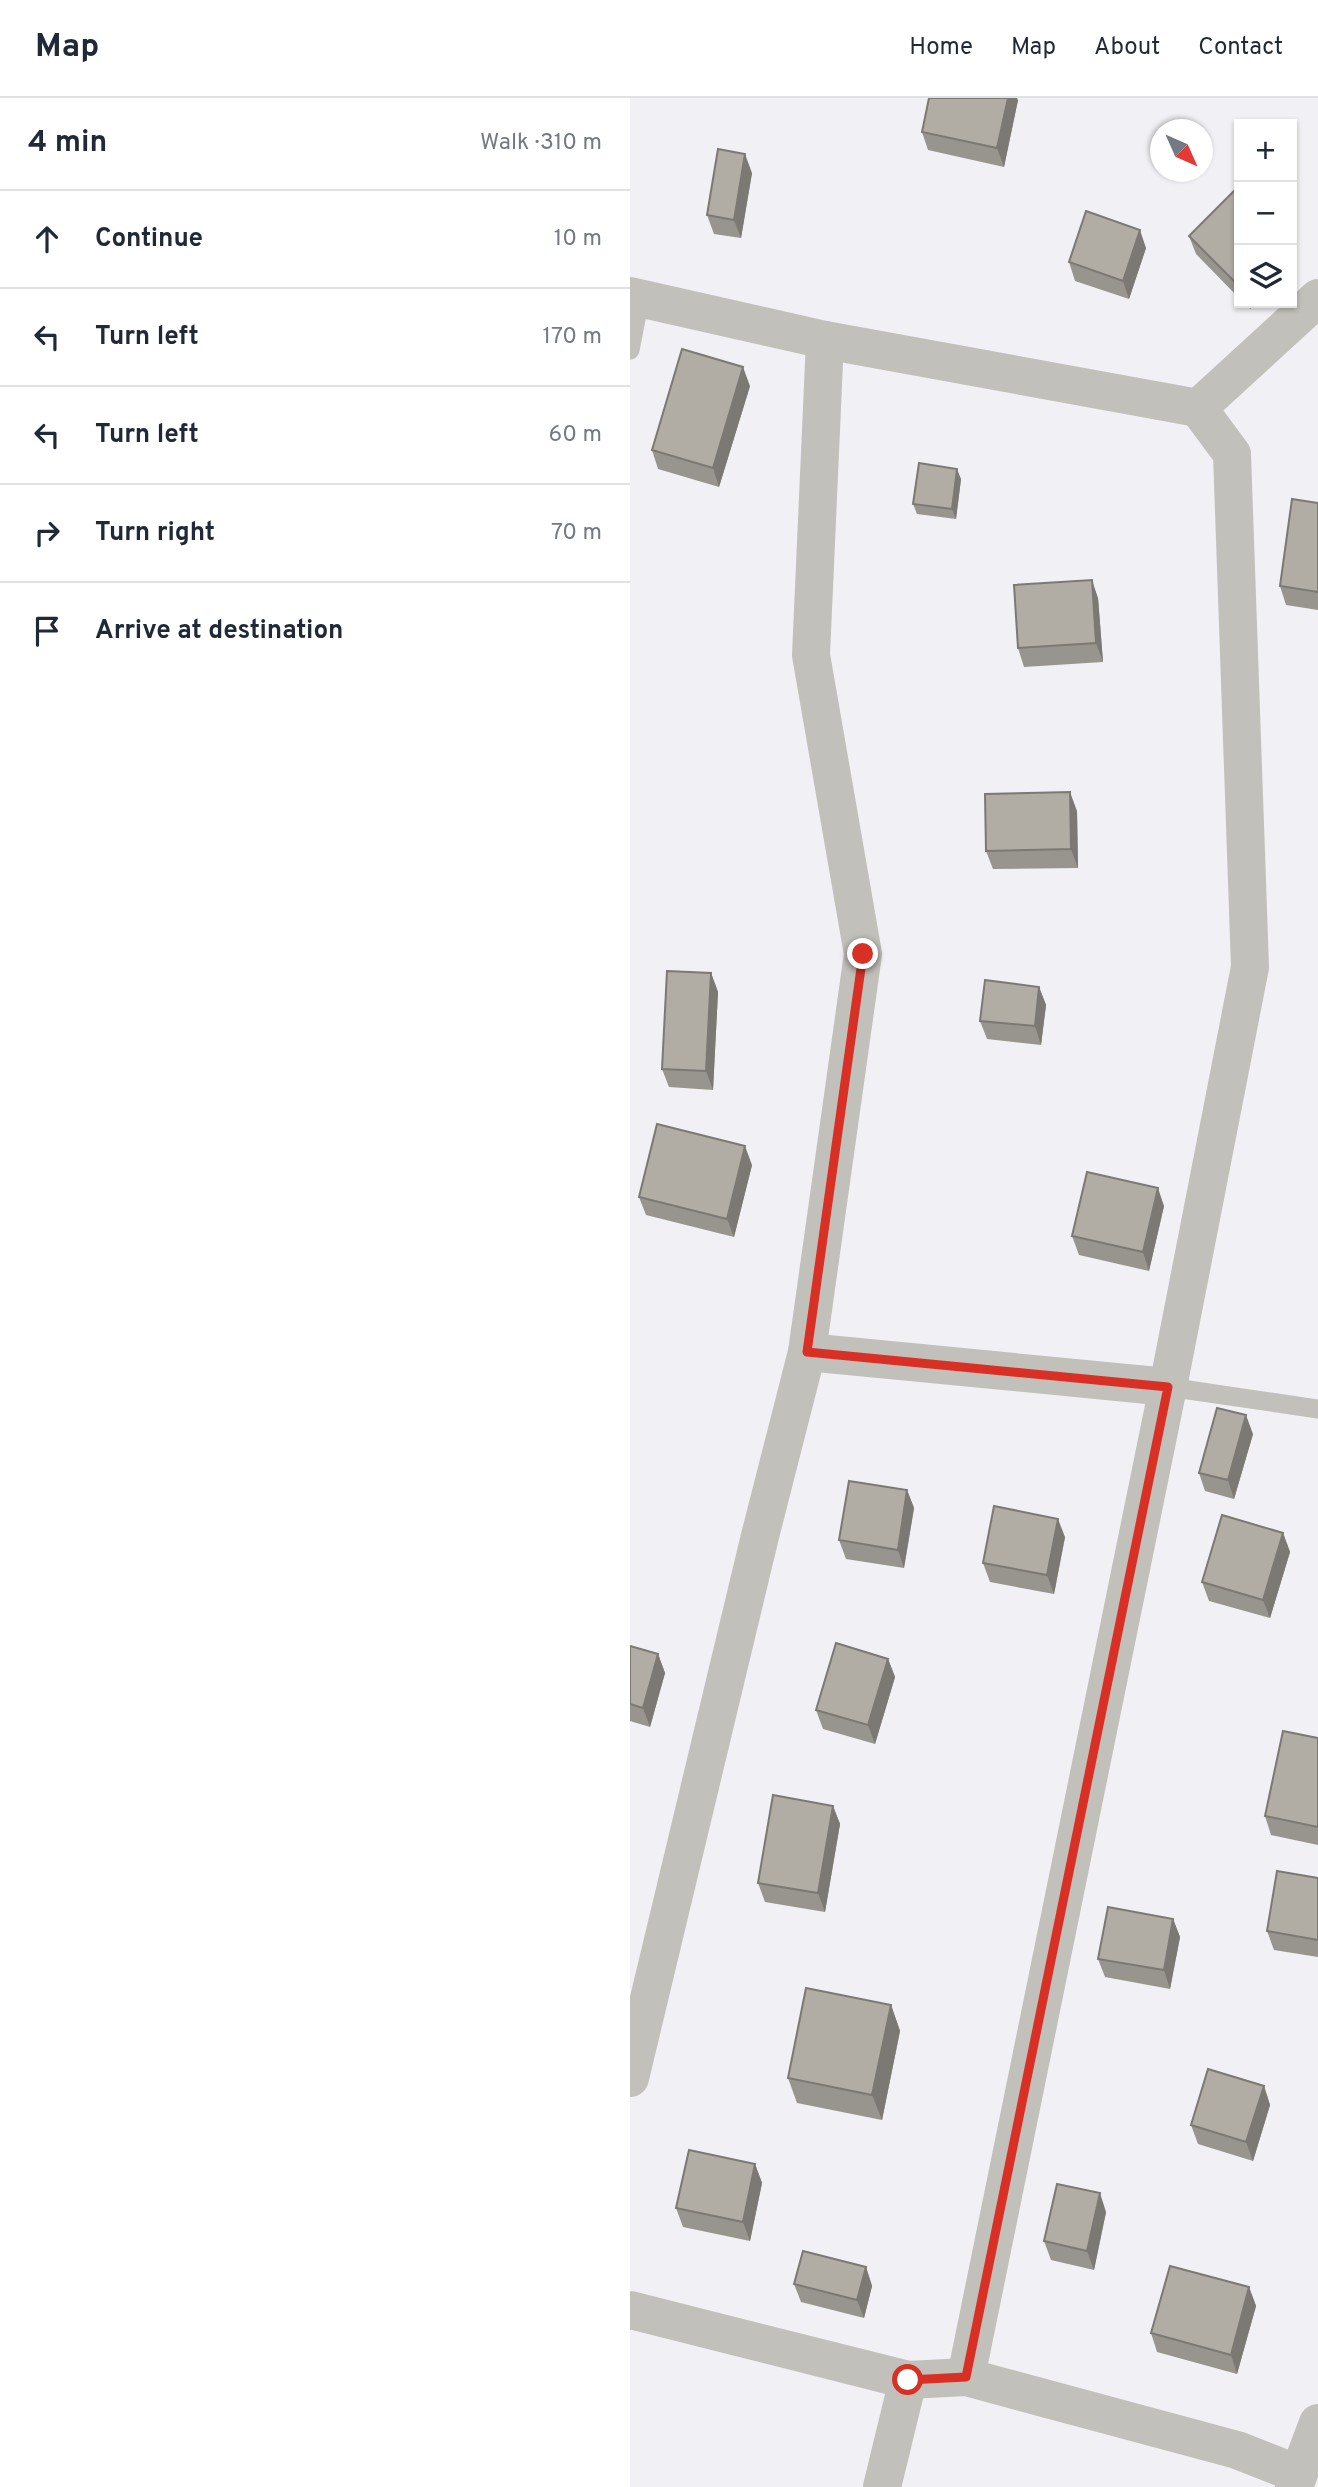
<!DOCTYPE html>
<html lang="en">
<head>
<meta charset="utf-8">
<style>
  :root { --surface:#fff; --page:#f2f2f3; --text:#1f2937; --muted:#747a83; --line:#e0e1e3 }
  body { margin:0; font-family:Overpass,sans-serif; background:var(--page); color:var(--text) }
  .controls { position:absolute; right:21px; top:21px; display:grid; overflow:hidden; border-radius:0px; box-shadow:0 2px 5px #0004 }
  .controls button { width:63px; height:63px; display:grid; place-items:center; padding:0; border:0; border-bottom:2px solid var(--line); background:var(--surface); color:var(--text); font:35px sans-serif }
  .compass { position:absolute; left:520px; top:21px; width:63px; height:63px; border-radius:50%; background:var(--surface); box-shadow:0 2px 5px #0004; rotate:135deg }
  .stop { position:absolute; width:21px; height:21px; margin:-16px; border:5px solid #d93025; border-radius:50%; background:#fff }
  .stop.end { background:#d93025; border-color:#fff; box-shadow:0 2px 7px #0008 }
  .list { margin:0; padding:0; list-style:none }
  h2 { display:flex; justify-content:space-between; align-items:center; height:91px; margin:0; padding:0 28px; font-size:30px }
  h2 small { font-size:23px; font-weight:400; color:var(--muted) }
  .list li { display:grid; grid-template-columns:46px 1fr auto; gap:21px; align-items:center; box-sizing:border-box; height:98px; padding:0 28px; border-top:2px solid var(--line) }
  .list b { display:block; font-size:26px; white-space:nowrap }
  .list em { font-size:23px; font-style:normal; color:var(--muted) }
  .icon { flex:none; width:38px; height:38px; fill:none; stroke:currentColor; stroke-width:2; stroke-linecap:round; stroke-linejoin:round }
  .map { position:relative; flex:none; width:688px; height:2389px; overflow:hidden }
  header { display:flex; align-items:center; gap:42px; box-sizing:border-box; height:98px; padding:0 35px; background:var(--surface); border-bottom:2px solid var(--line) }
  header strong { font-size:33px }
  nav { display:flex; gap:38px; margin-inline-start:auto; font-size:24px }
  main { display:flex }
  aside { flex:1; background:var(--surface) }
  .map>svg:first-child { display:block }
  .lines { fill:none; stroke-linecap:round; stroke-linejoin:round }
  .service { stroke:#c2c0bb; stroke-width:19 }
  .minor { stroke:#c2c0bb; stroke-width:38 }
  .wall { fill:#98958e }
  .shaded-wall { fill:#7c7974 }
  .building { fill:#b1ada5; stroke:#7c7974; stroke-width:2 }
  .route { stroke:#d93025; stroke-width:9 }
</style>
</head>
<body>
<header>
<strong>Map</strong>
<nav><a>Home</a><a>Map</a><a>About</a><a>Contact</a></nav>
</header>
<main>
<aside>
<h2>4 min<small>Walk · 310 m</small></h2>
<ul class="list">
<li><svg class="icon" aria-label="ahead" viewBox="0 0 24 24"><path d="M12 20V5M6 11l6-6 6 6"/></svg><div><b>Continue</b></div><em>10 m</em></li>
<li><svg class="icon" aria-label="left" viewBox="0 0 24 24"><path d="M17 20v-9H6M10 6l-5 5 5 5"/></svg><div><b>Turn left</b></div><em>170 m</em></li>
<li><svg class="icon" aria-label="left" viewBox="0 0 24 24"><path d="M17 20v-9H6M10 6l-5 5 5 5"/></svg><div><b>Turn left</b></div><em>60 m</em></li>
<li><svg class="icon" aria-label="right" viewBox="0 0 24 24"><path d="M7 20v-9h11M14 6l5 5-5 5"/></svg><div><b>Turn right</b></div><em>70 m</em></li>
<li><svg class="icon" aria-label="arrive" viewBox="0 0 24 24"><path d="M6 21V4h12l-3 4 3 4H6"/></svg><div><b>Arrive at destination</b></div></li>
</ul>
</aside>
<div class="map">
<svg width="688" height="2389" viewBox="0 0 688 2389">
  <rect width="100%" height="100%" fill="#f1f0f4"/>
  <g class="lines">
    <g class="service">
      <path d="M0 252 10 201"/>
      <path d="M538 1289 688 1311"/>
    </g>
    <g class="minor">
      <path d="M0 198 195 242 568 310 688 200"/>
      <path d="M177 1254 538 1289"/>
      <path d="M0 1980 130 1438 177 1254 233 856 181 557 195 242"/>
      <path d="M0 2212 278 2282 336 2279 607 2352 668 2376"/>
      <path d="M336 2279 538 1289 620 869 602 356 568 310"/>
      <path d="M252 2389 278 2282"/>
      <path d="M664 2389 688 2325"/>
    </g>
  </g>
  <g class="wall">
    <path d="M388 2 374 69 298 52 292 34Z"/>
    <path d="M122 75 111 140 84 136 77 117Z"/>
    <path d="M609 94V200L566 156 559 138Z"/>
    <path d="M516 150 499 201 445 183 439 164Z"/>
    <path d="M120 288 89 389 28 371 22 352Z"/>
    <path d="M331 381 326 421 287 416 283 406Z"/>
    <path d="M688 405V512L656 507 650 488Z"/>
    <path d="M468 500 473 564 394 569 388 550Z"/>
    <path d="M447 713 448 770 363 771 356 753Z"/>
    <path d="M81 875 88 894 83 992 39 989 32 971Z"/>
    <path d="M409 889 416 907 411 947 357 941 350 923Z"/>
    <path d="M122 1067 104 1139 16 1117 9 1099Z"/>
    <path d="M534 1108 519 1173 449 1157 442 1138Z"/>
    <path d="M623 1336 604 1401 575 1393 569 1375Z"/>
    <path d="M277 1392 284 1410 274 1470 216 1461 209 1442Z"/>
    <path d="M653 1435 660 1454 640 1520 579 1503 572 1484Z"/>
    <path d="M435 1439 424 1496 360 1484 353 1465Z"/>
    <path d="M0 1548 28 1556 35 1575 20 1629 0 1623Z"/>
    <path d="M258 1561 265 1579 245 1646 193 1631 186 1612Z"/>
    <path d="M688 1640V1747L641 1737 635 1718Z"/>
    <path d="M203 1708 210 1726 195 1814 135 1804 128 1785Z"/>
    <path d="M688 1780V1859L644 1852 637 1833Z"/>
    <path d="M543 1821 550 1839 540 1891 475 1879 468 1861Z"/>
    <path d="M261 1907 270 1933 252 2022 167 2005 158 1980Z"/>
    <path d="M634 1988 640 2007 623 2063 568 2046 561 2027Z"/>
    <path d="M125 2066 132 2085 120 2143 53 2129 46 2110Z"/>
    <path d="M476 2114 464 2172 421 2162 414 2143Z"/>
    <path d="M236 2169 242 2188 234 2220 171 2204 164 2186Z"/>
    <path d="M619 2189 626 2208 607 2276 527 2254 521 2235Z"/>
  </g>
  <g class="shaded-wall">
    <path d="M378 0H387L388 2 374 69 367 50Z"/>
    <path d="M115 56 122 75 111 140 104 122Z"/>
    <path d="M510 132 516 150 499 201 493 183Z"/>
    <path d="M662 149 667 164 662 169Z"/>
    <path d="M618 205H626L620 211Z"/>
    <path d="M113 269 120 288 89 389 83 370Z"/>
    <path d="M327 371 331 381 326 421 322 411Z"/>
    <path d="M462 482 468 500 473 564 466 545Z"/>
    <path d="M440 694 447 713 448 770 441 751Z"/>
    <path d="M81 875 88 894 83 992 76 973Z"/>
    <path d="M409 889 416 907 411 947 405 928Z"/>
    <path d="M115 1048 122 1067 104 1139 97 1121Z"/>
    <path d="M528 1090 534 1108 519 1173 513 1154Z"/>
    <path d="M616 1317 623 1336 604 1401 598 1382Z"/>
    <path d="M277 1392 284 1410 274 1470 268 1452Z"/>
    <path d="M428 1421 435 1439 424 1496 417 1477Z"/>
    <path d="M653 1435 660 1454 640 1520 633 1502Z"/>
    <path d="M28 1556 35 1575 20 1629 13 1610Z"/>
    <path d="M258 1561 265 1579 245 1646 238 1627Z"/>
    <path d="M203 1708 210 1726 195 1814 188 1795Z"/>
    <path d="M543 1821 550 1839 540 1891 534 1872Z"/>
    <path d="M261 1907 270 1933 252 2022 242 1997Z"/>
    <path d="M634 1988 640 2007 623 2063 616 2044Z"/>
    <path d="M125 2066 132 2085 120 2143 113 2124Z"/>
    <path d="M470 2095 476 2114 464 2172 457 2153Z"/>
    <path d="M236 2169 242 2188 234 2220 227 2202Z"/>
    <path d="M619 2189 626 2208 607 2276 601 2257Z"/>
  </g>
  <g class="building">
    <path d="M299 0H378L367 50 292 34Z"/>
    <path d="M88 51 115 56 104 122 77 117Z"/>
    <path d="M606 91 609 94V188L559 138Z"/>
    <path d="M456 113 510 132 493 183 439 164Z"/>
    <path d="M52 251 113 269 83 370 22 352Z"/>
    <path d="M289 365 327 371 322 411 283 406Z"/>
    <path d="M662 401 688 405V494L650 488Z"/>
    <path d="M462 482 466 545 388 550 384 487Z"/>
    <path d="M440 694 441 751 356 753 355 696Z"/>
    <path d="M37 873 81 875 76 973 32 971Z"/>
    <path d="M355 882 409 889 405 928 350 923Z"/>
    <path d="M27 1026 115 1048 97 1121 9 1099Z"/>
    <path d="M457 1074 528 1090 513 1154 442 1138Z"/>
    <path d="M587 1310 616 1317 598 1382 569 1375Z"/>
    <path d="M219 1383 277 1392 268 1452 209 1442Z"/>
    <path d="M364 1408 428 1421 417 1477 353 1465Z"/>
    <path d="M592 1417 653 1435 633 1502 572 1484Z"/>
    <path d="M206 1545 258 1561 238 1627 186 1612Z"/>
    <path d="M0 1548 28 1556 13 1610 0 1606Z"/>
    <path d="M653 1633 688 1640V1729L635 1718Z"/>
    <path d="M143 1697 203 1708 188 1795 128 1785Z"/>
    <path d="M647 1773 688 1780V1842L637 1833Z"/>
    <path d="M478 1809 543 1821 534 1872 468 1861Z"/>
    <path d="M176 1890 261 1907 242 1997 158 1980Z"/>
    <path d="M578 1971 634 1988 616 2044 561 2027Z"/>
    <path d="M59 2052 125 2066 113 2124 46 2110Z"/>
    <path d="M427 2086 470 2095 457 2153 414 2143Z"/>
    <path d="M173 2153 236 2169 227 2202 164 2186Z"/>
    <path d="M540 2168 619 2189 601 2257 521 2235Z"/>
  </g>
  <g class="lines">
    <path class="route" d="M233 856 177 1254 538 1289 336 2279 278 2282"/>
  </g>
</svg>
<div class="controls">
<button>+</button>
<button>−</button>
<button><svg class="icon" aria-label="layers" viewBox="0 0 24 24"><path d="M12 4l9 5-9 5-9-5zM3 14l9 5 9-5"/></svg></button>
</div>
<svg class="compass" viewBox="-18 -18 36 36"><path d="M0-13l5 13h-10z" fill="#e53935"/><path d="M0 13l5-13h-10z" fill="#747a83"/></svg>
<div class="stop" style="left:278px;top:2282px"></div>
<div class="stop end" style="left:233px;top:856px"></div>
</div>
</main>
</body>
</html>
